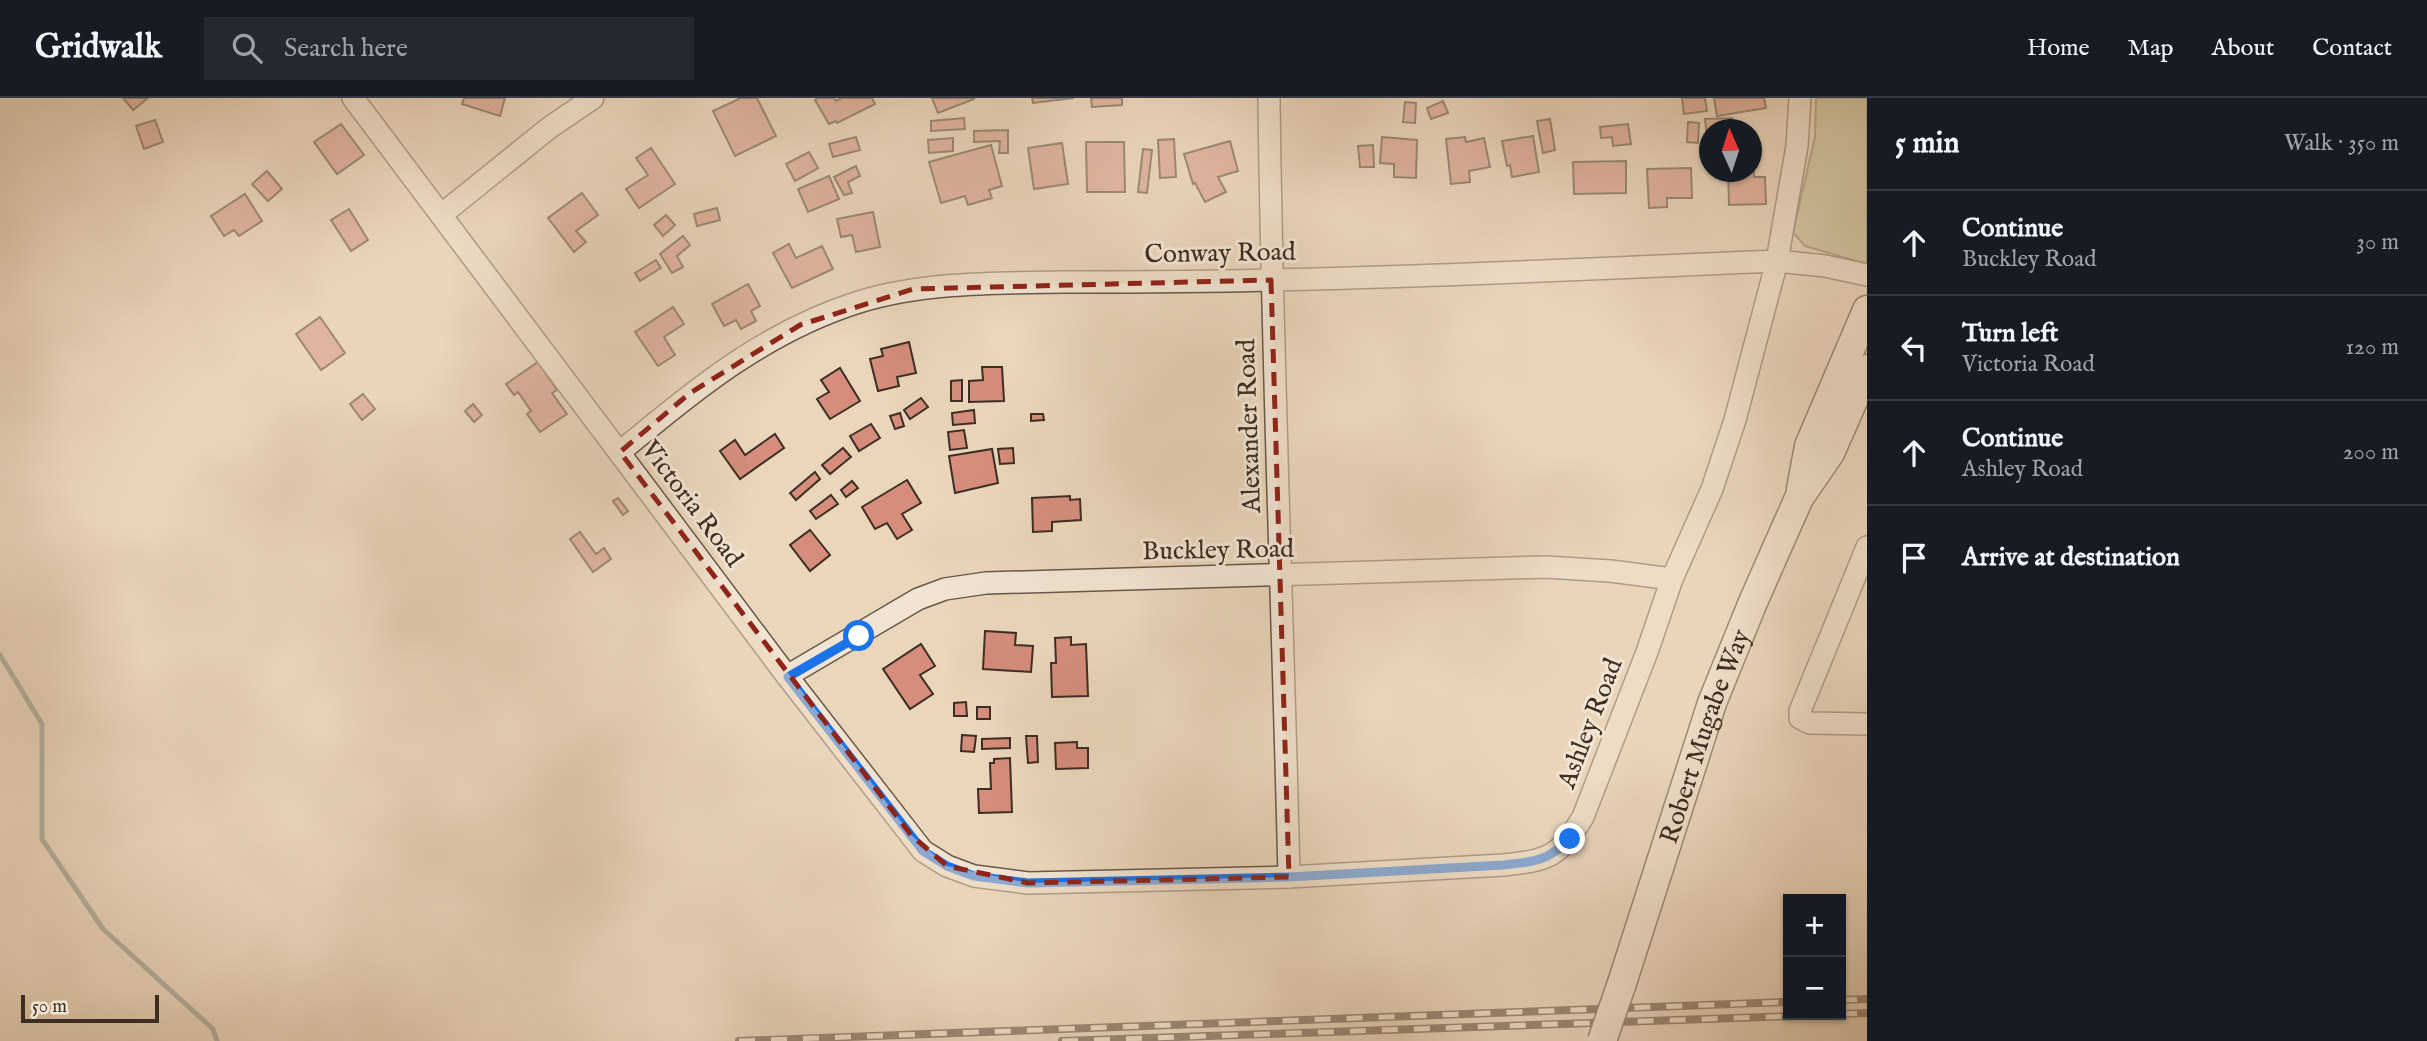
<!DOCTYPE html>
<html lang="en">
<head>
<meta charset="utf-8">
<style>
  :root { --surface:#171b24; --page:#242831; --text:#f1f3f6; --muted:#9ea1a6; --line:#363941 }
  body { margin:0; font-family:"IM FELL English",serif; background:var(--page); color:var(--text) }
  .controls { position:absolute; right:21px; bottom:21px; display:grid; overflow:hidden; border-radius:0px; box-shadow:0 2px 5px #0004 }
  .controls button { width:63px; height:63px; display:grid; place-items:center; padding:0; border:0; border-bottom:2px solid var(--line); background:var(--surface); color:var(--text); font:35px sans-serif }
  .compass { position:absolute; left:1699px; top:21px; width:63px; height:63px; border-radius:50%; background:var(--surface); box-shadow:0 2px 5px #0004; rotate:357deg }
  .scale { position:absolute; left:21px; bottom:18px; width:138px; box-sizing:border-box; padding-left:7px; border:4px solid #3c2e23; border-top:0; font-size:19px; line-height:24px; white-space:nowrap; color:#3c2e23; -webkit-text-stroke:5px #f1e4d3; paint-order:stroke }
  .stop { position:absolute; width:21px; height:21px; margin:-16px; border:5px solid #1a73e8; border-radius:50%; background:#fff }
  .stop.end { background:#1a73e8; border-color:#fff; box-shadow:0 2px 7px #0008 }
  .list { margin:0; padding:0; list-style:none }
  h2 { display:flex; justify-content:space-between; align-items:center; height:91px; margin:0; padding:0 28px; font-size:30px }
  h2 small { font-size:23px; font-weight:400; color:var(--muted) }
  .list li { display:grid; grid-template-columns:46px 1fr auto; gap:21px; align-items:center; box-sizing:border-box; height:105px; padding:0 28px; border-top:2px solid var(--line) }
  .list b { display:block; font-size:26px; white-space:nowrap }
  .list p { margin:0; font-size:23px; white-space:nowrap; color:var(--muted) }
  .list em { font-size:23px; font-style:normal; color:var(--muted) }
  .icon { flex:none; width:38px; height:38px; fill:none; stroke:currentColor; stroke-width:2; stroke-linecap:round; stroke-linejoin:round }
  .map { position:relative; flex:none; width:1867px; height:943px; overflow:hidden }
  header { display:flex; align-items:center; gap:42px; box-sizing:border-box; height:98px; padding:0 35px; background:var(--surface); border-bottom:2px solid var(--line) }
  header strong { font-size:33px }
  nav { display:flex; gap:38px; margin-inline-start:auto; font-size:24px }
  .search { width:490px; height:63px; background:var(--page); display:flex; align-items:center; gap:18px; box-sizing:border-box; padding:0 24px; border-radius:0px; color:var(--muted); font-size:26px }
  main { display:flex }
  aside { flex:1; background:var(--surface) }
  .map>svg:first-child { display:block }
  .green { fill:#bdbc8c; stroke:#7c7558; stroke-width:2 }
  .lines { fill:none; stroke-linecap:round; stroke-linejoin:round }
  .stream { stroke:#73817a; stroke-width:5 }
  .building { fill:#d68d7c; stroke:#3c2e23; stroke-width:2 }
  .minor-casing { stroke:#685849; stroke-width:24 }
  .secondary-casing { stroke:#3c2e23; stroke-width:31 }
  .minor { stroke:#f1e4d3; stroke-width:21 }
  .secondary { stroke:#f1e4d3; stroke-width:28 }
  .rail-casing { stroke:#3c2e23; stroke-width:8 }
  .rail { stroke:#f1e4d3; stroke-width:5; stroke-dasharray:16; stroke-linecap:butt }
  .secondary-bridge-casing { stroke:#3c2e23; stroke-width:31; stroke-linecap:butt }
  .secondary-bridge { stroke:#f1e4d3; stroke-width:28 }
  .route { stroke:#1a73e8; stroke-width:9 }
  .marked { fill:none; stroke:#8f2418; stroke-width:5; stroke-dasharray:14 9; stroke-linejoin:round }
  .labels { text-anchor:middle; stroke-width:6; stroke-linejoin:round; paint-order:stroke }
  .street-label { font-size:26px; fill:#3c2e23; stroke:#f1e4d3 }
</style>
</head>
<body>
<header>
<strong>Gridwalk</strong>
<div class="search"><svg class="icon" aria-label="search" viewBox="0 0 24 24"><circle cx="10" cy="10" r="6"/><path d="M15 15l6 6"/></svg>Search here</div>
<nav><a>Home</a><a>Map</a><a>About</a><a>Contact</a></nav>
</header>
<main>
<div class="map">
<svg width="1867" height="943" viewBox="0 0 1867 943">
  <rect width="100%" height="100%" fill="#ead6bb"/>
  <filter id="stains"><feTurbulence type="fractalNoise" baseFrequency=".00286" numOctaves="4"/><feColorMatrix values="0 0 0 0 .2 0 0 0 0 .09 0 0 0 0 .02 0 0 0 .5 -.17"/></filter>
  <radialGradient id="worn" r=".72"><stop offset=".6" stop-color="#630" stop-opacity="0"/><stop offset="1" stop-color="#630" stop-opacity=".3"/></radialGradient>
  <path class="green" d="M1816 0H1867V166L1805 148 1793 134 1815 39Z"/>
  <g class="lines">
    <path class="stream" d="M0 557 42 626V741L103 831 213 931 217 943"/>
  </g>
  <g class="building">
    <path d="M123 0H148L133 12Z"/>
    <path d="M464 0H505L500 18 462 6Z"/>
    <path d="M741 0H757L776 38 735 58 713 13Z"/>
    <path d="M818 0H834L836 3 842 0H872L875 6 837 25 836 23 829 26 815 2Z"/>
    <path d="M932 0H974V1L938 15Z"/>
    <path d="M1032 0H1074L1033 5Z"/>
    <path d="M1091 0H1122V7L1092 9Z"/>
    <path d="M1682 0H1705L1707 13 1684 16Z"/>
    <path d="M1714 0H1764L1766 10 1717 18Z"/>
    <path d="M1443 3 1448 15 1431 21 1427 10Z"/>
    <path d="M1405 4 1416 5 1415 25 1403 24Z"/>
    <path d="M964 20 965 31 931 33V23Z"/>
    <path d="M1732 20 1733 32H1710V67L1705 21Z"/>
    <path d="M1550 21 1555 52 1543 55 1537 23Z"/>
    <path d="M155 22 163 44 144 51 136 28Z"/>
    <path d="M1688 24 1699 25 1698 45 1687 44Z"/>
    <path d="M341 26 364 57 337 76 314 44Z"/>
    <path d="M1628 26 1631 46 1613 48 1612 39 1601 40 1600 29Z"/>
    <path d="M1008 32V55H999L1000 43 974 44V33Z"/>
    <path d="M1533 38 1539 74 1512 79 1510 67 1507 68 1502 43Z"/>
    <path d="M856 39 860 52 833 59 829 46Z"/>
    <path d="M1382 39 1417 42 1416 80 1394 79V66L1380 65Z"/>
    <path d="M1465 39 1466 44 1484 40 1490 69 1469 73 1470 84 1451 86 1446 41Z"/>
    <path d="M953 40V53L929 55 928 42Z"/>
    <path d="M1174 41 1176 79 1160 80 1158 42Z"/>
    <path d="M1230 43 1238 73 1218 79 1226 94 1205 104 1195 85 1193 86 1184 56Z"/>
    <path d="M1086 44H1124L1125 94H1087Z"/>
    <path d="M1062 45 1068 86 1034 91 1028 50Z"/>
    <path d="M1752 45 1754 79H1765L1766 106 1729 107 1728 74H1752Z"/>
    <path d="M991 47 1002 88 989 92 992 100 968 107 965 98 941 105 929 64Z"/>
    <path d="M1373 47 1374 69H1360L1358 48Z"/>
    <path d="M651 50 675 86 639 110 626 91 648 77 636 60Z"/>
    <path d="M1143 51 1152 52 1147 95 1138 94Z"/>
    <path d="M809 54 818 70 795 83 786 66Z"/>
    <path d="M1626 63V95L1574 96 1573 64Z"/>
    <path d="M856 68 860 78 848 84 852 95 844 97 834 79Z"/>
    <path d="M1691 70 1692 100H1667V109L1649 110 1647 71Z"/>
    <path d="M267 73 282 91 268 103 252 86Z"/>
    <path d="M829 78 839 101 808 114 798 91Z"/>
    <path d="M582 95 598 117 576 133 586 144 574 154 548 120Z"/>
    <path d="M245 96 262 123 239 138 234 132 224 138 211 118Z"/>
    <path d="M717 110 720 122 697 128 694 116Z"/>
    <path d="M349 111 368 142 351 153 331 122Z"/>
    <path d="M873 114 880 149 856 154 852 137 841 139 837 121Z"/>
    <path d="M666 117 675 127 663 138 654 127Z"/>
    <path d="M683 138 690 147 677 158 683 169 672 175 660 156Z"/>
    <path d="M789 146 796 160 822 148 833 171 792 190 773 155Z"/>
    <path d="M656 162 661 170 640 183 635 175Z"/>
    <path d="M748 186 760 208 751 213 756 223 741 231 736 222 724 228 712 206Z"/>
    <path d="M673 209 684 226 664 239 675 257 658 268 635 234Z"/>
    <path d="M320 219 345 255 321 272 296 236Z"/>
    <path d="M909 244 916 275 897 279 899 288 878 293 870 261 883 258 881 251Z"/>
    <path d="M538 264 557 292 552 295 567 316 540 334 527 316 531 313 518 294 514 297 506 286Z"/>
    <path d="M982 269H1002L1004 303 969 304V283L983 282Z"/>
    <path d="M840 270 860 303 830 321 817 301 829 294 821 282Z"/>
    <path d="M962 282V303H951V283Z"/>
    <path d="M363 296 375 311 362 322 350 306Z"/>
    <path d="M921 300 928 309 910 321 904 312Z"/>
    <path d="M473 306 482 317 474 324 465 313Z"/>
    <path d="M974 312 975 325 953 327 952 315Z"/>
    <path d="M900 315 904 328 895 331 890 318Z"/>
    <path d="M1031 316H1043L1044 322 1031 323Z"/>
    <path d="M871 326 880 340 859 353 850 338Z"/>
    <path d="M964 332 967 350 950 352 948 334Z"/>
    <path d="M775 336 784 350 740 381 720 353 735 342 745 357Z"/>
    <path d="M843 350 851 359 830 376 822 367Z"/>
    <path d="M1013 350 1014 365 1000 366 998 351Z"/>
    <path d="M992 351 998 385 955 395 949 358Z"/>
    <path d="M815 374 820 381 796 402 790 395Z"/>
    <path d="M907 382 921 405 902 416 912 432 897 441 887 425 875 431 862 409Z"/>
    <path d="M852 383 858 390 846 399 841 392Z"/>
    <path d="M831 397 838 406 816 421 810 413Z"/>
    <path d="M1070 398V402L1080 401 1081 422 1052 424V433L1033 434 1032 400Z"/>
    <path d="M618 400 628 413 623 417 613 403Z"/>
    <path d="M810 432 830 457 810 473 790 447Z"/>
    <path d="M580 434 596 456 604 450 611 461 593 474 570 441Z"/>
    <path d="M985 533 1016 535 1015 547 1033 548 1031 574 983 571Z"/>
    <path d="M1071 539V547L1086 546 1088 598 1052 599 1051 565H1056L1055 540Z"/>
    <path d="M921 546 935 568 920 577 933 596 910 611 883 571Z"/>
    <path d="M966 604 967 618H954V605Z"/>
    <rect x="977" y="609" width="13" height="12"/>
    <path d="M962 637 976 638 974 654 961 653Z"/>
    <path d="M1026 638H1037L1038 664 1028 665Z"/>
    <path d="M1010 640V650L982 651V641Z"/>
    <path d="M1077 644V650H1088V670L1056 671 1055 645Z"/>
    <path d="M1010 660 1012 714 979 715 978 691H991L990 665H994V661Z"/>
  </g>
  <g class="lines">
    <g class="minor-casing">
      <g id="minor">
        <path d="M353 0 787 578 923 753 947 768 974 778 1028 785 1289 779 1503 767C1549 762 1558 760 1583 719L1647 554 1672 481 1712 391 1735 322 1777 163 1797 48 1800 0"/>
        <path d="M1269 0C1272 260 1283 520 1289 779"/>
        <path d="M441 117 549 30 593 0"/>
        <path d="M620 354C694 292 766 233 859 204 924 184 996 185 1063 184 1132 184 1200 184 1269 182 1438 179 1607 170 1777 163L1825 168 1867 177"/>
        <path d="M1867 449 1800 613V620L1810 625 1867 626"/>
        <path d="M787 578 918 501 945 491 986 485 1546 469 1610 473 1672 481"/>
      </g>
    </g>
    <g class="secondary-casing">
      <g id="secondary">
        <path d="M1801 391 1809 348 1867 212"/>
        <path id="s1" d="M1623 882 1712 605 1753 504 1799 400 1830 355 1867 271"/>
      </g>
    </g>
    <use href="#minor" class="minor"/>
    <use href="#secondary" class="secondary"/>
    <g class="rail-casing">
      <g id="rail">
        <path d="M1841 902 1867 901"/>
        <path d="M1841 916 1867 915"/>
        <path d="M739 943 1788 904"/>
        <path d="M1062 943 1823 917"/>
      </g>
    </g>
    <use href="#rail" class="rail"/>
    <g class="secondary-bridge-casing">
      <path id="secondary-bridge" d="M1602 943 1623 882"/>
    </g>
    <use href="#secondary-bridge" class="secondary-bridge"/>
  </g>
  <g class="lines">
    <path class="route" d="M859 538 788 579 923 753 947 768 974 778 1028 785 1289 779 1503 767C1533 764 1548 763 1570 741"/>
  </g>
  <path d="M0 0H1867V943H0ZM1271 182 1289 779 1028 785 947 768 911 737 620 354 690 295 800 227 913 191Z" fill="#ead6bb" fill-opacity=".55" fill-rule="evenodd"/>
  <path class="marked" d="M1271 182 1289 779 1028 785 947 768 911 737 620 354 690 295 800 227 913 191Z"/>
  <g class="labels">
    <g class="street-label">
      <text transform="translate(1220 154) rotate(-1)" y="9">Conway Road</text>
      <text transform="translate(1248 328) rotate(-92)" y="9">Alexander Road</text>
      <text transform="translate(693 405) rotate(53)" y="9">Victoria Road</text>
      <text transform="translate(1218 451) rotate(-1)" y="9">Buckley Road</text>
      <text transform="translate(1589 625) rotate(-69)" y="9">Ashley Road</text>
      <text dy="9" stroke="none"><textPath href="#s1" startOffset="257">Robert Mugabe Way</textPath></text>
    </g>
  </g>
  <rect width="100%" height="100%" filter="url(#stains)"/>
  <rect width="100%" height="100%" fill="url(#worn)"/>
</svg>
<div class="controls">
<button>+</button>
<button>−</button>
</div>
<svg class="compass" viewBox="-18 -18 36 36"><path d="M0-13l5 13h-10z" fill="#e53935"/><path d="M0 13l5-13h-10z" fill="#9ea1a6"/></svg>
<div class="scale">50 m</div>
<div class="stop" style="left:859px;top:538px"></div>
<div class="stop end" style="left:1570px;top:741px"></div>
</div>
<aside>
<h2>5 min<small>Walk · 350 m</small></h2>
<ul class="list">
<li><svg class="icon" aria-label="ahead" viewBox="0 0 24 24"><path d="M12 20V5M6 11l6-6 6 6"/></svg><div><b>Continue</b><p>Buckley Road</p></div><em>30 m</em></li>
<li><svg class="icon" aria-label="left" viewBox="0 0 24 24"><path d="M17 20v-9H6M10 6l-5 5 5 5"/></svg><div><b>Turn left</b><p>Victoria Road</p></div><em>120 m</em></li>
<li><svg class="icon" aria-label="ahead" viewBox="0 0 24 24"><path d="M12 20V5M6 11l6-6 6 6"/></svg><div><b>Continue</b><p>Ashley Road</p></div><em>200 m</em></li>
<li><svg class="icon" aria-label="arrive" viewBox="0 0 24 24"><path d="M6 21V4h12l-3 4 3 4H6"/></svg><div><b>Arrive at destination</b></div></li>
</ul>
</aside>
</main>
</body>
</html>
